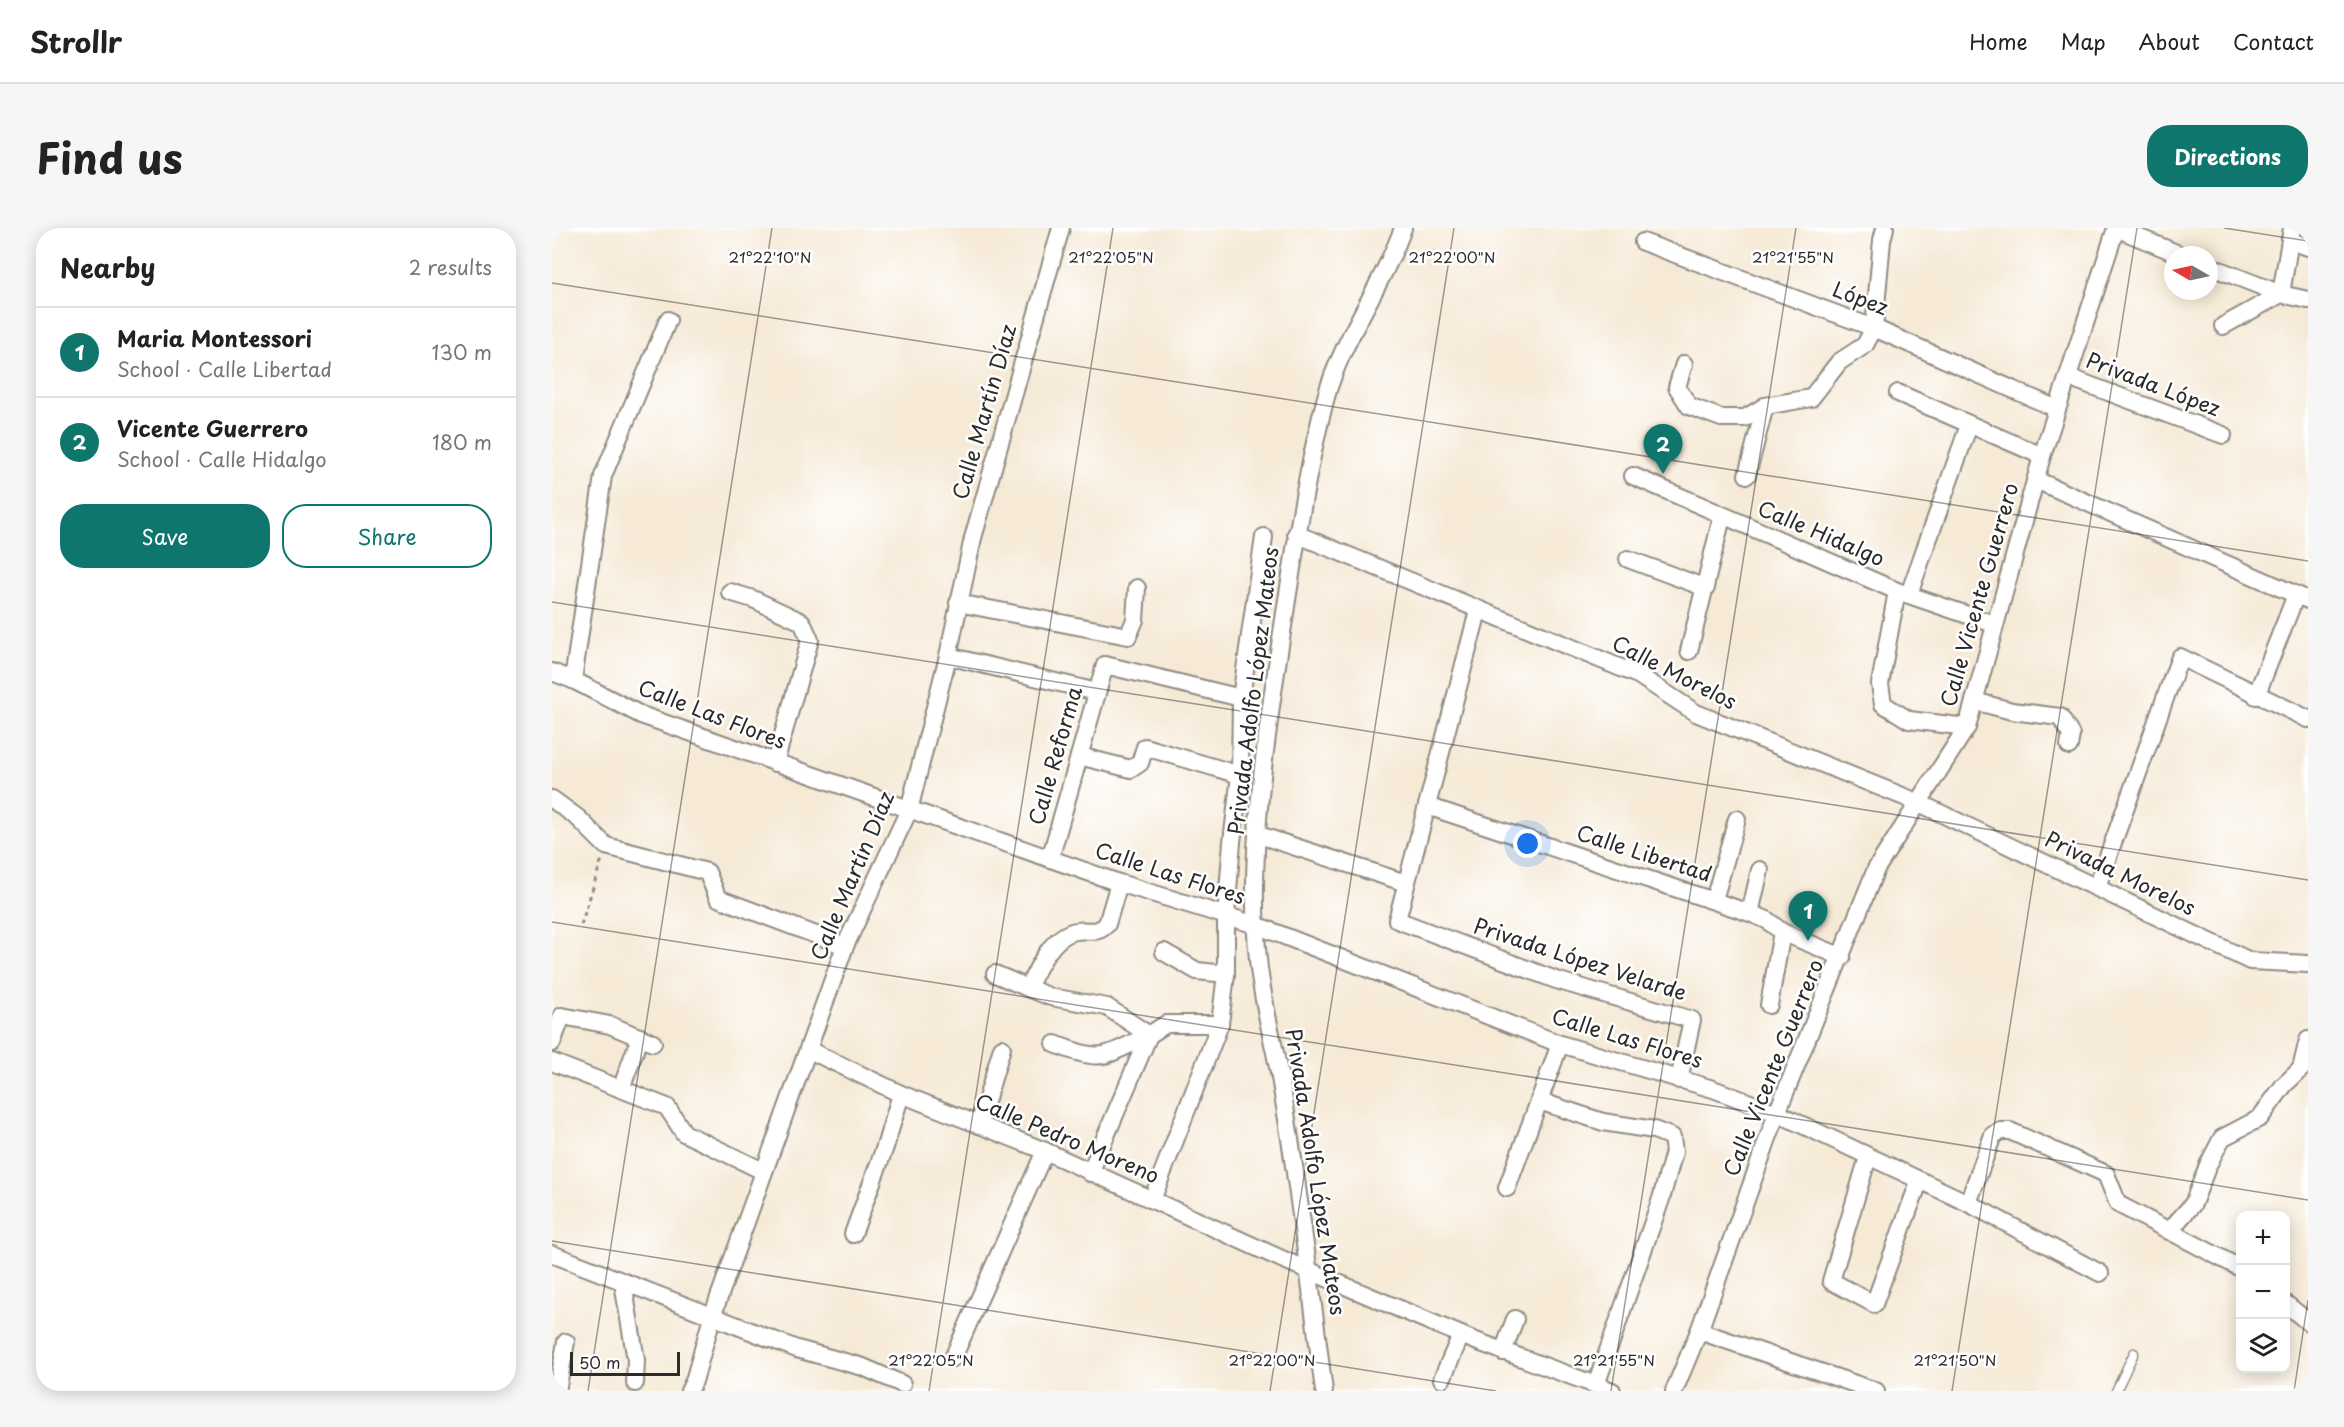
<!DOCTYPE html>
<html lang="en">
<head>
<meta charset="utf-8">
<style>
  :root { --surface:#fff; --page:#f6f6f6; --text:#222; --muted:#767676; --line:#e0e0e0; --accent:#0f766e }
  body { margin:0; font-family:"Playpen Sans",sans-serif; background:var(--page); color:var(--text) }
  .controls { position:absolute; right:18px; bottom:18px; display:grid; overflow:hidden; border-radius:12px; box-shadow:0 3px 15px #0003 }
  .controls button { width:54px; height:54px; display:grid; place-items:center; padding:0; border:0; border-bottom:2px solid var(--line); background:var(--surface); color:var(--text); font:30px sans-serif }
  .compass { position:absolute; left:1612px; top:18px; width:54px; height:54px; border-radius:50%; background:var(--surface); box-shadow:0 3px 15px #0003; rotate:279deg }
  .scale { position:absolute; left:18px; bottom:15px; width:110px; box-sizing:border-box; padding-left:6px; border:3px solid #2b2b2b; border-top:0; font-size:16px; line-height:21px; white-space:nowrap; color:#2b2b2b; -webkit-text-stroke:4px #fff; paint-order:stroke }
  .you { position:absolute; left:976px; top:616px; width:21px; height:21px; margin:-15px; border:4px solid #fff; border-radius:50%; background:#1a73e8; box-shadow:0 0 0 9px #1a73e833 }
  .badge { display:grid; place-items:center; width:39px; height:39px; border-radius:50%; background:var(--accent); color:#fff; font-size:20px; font-weight:700 }
  .pin { position:absolute; translate:-50% -50px; filter:drop-shadow(0 2px 3px #0008) }
  .pin::after { content:''; position:absolute; top:32px; width:21px; height:18px; background:inherit; clip-path:polygon(0 0,100% 0,50% 100%) }
  .list { margin:0; padding:0; list-style:none }
  h2 { display:flex; justify-content:space-between; align-items:center; height:78px; margin:0; padding:0 24px; font-size:26px }
  h2 small { font-size:20px; font-weight:400; color:var(--muted) }
  .list li { display:grid; grid-template-columns:39px 1fr auto; gap:18px; align-items:center; box-sizing:border-box; height:90px; padding:0 24px; border-top:2px solid var(--line) }
  .list b { display:block; font-size:22px; white-space:nowrap }
  .list p { margin:0; font-size:20px; white-space:nowrap; color:var(--muted) }
  .list em { font-size:20px; font-style:normal; color:var(--muted) }
  .actions { display:flex; gap:12px; padding:18px 24px }
  .actions a { flex:1; padding:14px 0; border:2px solid var(--accent); border-radius:24px; text-align:center; font-size:21px; color:var(--accent) }
  .actions .main { background:var(--accent); color:#fff }
  .icon { flex:none; width:33px; height:33px; fill:none; stroke:currentColor; stroke-width:2; stroke-linecap:round; stroke-linejoin:round }
  .map { position:relative; flex:none; width:1756px; height:1163px; overflow:hidden; border-radius:24px }
  header { display:flex; align-items:center; gap:36px; box-sizing:border-box; height:84px; padding:0 30px; background:var(--surface); border-bottom:2px solid var(--line) }
  header strong { font-size:28px }
  nav { display:flex; gap:33px; margin-inline-start:auto; font-size:21px }
  .intro { display:flex; align-items:center; justify-content:space-between; box-sizing:border-box; height:144px; padding:0 36px }
  h1 { margin:0; font-size:42px }
  .button { padding:15px 27px; border-radius:24px; background:var(--accent); color:#fff; font-size:21px; font-weight:700 }
  main { display:flex; gap:36px; padding:0 36px }
  aside { flex:1; background:var(--surface); border-radius:24px; box-shadow:0 3px 15px #0003 }
  .map>svg:first-child { display:block }
  .lines { fill:none; stroke-linecap:round; stroke-linejoin:round }
  .lane-casing { stroke:#908a81; stroke-width:11 }
  .street-casing { stroke:#908a81; stroke-width:20 }
  .path { stroke:#908a81; stroke-width:3; stroke-dasharray:4.5 4.5; stroke-linecap:butt }
  .lane { stroke:#fff; stroke-width:8 }
  .street { stroke:#fff; stroke-width:16 }
  .ticks { fill:none; stroke:#2b2b2b; stroke-width:1.5; stroke-opacity:0.45 }
  .labels { text-anchor:middle; stroke-width:5; stroke-linejoin:round; paint-order:stroke }
  .street-label { font-size:21px; fill:#2b2b2b; stroke:#fff }
  .ticks-label { font-size:15px; text-anchor:middle; fill:#2b2b2b; stroke:#fff; stroke-width:5; stroke-linejoin:round; paint-order:stroke }
</style>
</head>
<body>
<header>
<strong>Strollr</strong>
<nav><a>Home</a><a>Map</a><a>About</a><a>Contact</a></nav>
</header>
<div class="intro"><h1>Find us</h1><a class="button">Directions</a></div>
<main>
<aside>
<h2>Nearby<small>2 results</small></h2>
<ul class="list">
<li><span class="badge">1</span><div><b>Maria Montessori</b><p>School · Calle Libertad</p></div><em>130 m</em></li>
<li><span class="badge">2</span><div><b>Vicente Guerrero</b><p>School · Calle Hidalgo</p></div><em>180 m</em></li>
</ul>
<div class="actions"><a class="main">Save</a><a>Share</a></div>
</aside>
<div class="map">
<svg width="1756" height="1163" viewBox="0 0 1756 1163">
  <rect width="100%" height="100%" fill="#fff"/>
  <filter id="ink" filterUnits="userSpaceOnUse"><feTurbulence type="fractalNoise" baseFrequency=".0167" numOctaves="2"/><feDisplacementMap in="SourceGraphic" scale="12" xChannelSelector="R" yChannelSelector="G"/><feConvolveMatrix kernelMatrix="1 2 1 2 8 2 1 2 1" color-interpolation-filters="sRGB"/></filter>
  <filter id="wash" filterUnits="userSpaceOnUse"><feTurbulence type="fractalNoise" baseFrequency=".008" numOctaves="4" result="noise"/><feDisplacementMap in="SourceGraphic" scale="24" xChannelSelector="R" yChannelSelector="G"/><feGaussianBlur stdDeviation="1.35" result="paint"/><feColorMatrix in="noise" values="0 0 0 0 0 0 0 0 0 0 0 0 0 0 0 0 0 1.4 0 .05"/><feComposite in="paint" operator="in"/></filter>
  <g filter="url(#wash)">
    <rect width="100%" height="100%" fill="#f6ead7"/>
  </g>
  <g filter="url(#ink)">
    <g class="lines">
      <g class="lane-casing">
        <path id="lane" d="M1564 1163 1582 1125"/>
      </g>
      <g class="street-casing">
        <g id="street">
          <path d="M1564 0 1629 27"/>
          <path d="M1738 13 1756 19"/>
          <path d="M1091 14 1322 100 1505 181"/>
          <path d="M1657 38 1729 66 1756 72"/>
          <path d="M1671 98 1729 66 1740 0"/>
          <path d="M1132 136 1125 159 1137 178 1169 190H1193L1213 178"/>
          <path d="M1516 149 1671 207"/>
          <path d="M1346 165 1490 228"/>
          <path d="M1195 247 1213 178 1259 170 1287 134 1313 117 1322 100 1330 12 1333 0"/>
          <path d="M1081 248 1345 363 1442 396"/>
          <path d="M1484 252 1756 372"/>
          <path d="M744 306 1086 447 1144 485 1365 574 1698 733 1756 736"/>
          <path d="M1076 331 1154 360"/>
          <path d="M1345 363 1328 456 1331 476 1357 492 1415 499"/>
          <path d="M178 364 201 371 250 394 258 412 223 535"/>
          <path d="M1357 366 1417 197"/>
          <path d="M406 375 576 408 583 392 585 360"/>
          <path d="M926 383 845 692 1004 752 1140 792 1127 852"/>
          <path d="M1137 423 1170 289"/>
          <path d="M396 428 545 464"/>
          <path d="M0 444 21 452 89 487 567 655 704 697 1008 816 1161 861 1225 885 1416 975 1548 1045"/>
          <path d="M21 452 51 248 116 92"/>
          <path d="M1704 468 1744 367"/>
          <path d="M1422 473 1460 483 1508 489 1519 507 1517 518"/>
          <path d="M527 528 579 541 588 535 593 519 688 547"/>
          <path d="M0 571 26 590 54 618 155 644 166 670 293 718"/>
          <path d="M875 578 1198 685 1215 692 1230 704 1290 729"/>
          <path d="M707 607 854 655"/>
          <path d="M498 631 553 437 689 470"/>
          <path d="M1545 659 1628 429 1756 491"/>
          <path d="M1162 672 1185 591"/>
          <path d="M1198 685 1208 642"/>
          <path d="M612 724 645 743 674 746"/>
          <path d="M443 746 476 760C485 741 500 707 524 703 537 701 545 707 555 696L567 655"/>
          <path d="M476 760 499 769 555 779 597 807 614 796H668"/>
          <path d="M1217 777 1230 704"/>
          <path d="M0 815 10 788 58 797 101 815"/>
          <path d="M503 816C552 836 552 828 597 807"/>
          <path d="M257 822 349 866 493 923 732 1032 921 1112 1060 1163"/>
          <path d="M0 834 115 879 132 905 211 943"/>
          <path d="M1749 841 1756 812"/>
          <path d="M69 861 88 809"/>
          <path d="M987 873 1051 894 1102 902 1120 909 1122 924 1109 971 1044 1157"/>
          <path d="M427 897 450 820"/>
          <path d="M1316 929 1279 1053 1322 1076 1367 954"/>
          <path d="M538 945 597 807"/>
          <path d="M955 960 1008 816"/>
          <path d="M600 972 668 796 674 746V687L680 614 688 547 689 470 712 309"/>
          <path d="M1416 975 1441 907 1449 903H1458L1554 946 1566 976 1688 1040"/>
          <path d="M1617 1003 1641 976 1656 937 1670 910 1708 890 1732 857 1749 841"/>
          <path d="M301 1006 333 919 349 866"/>
          <path d="M0 1026 245 1121 311 1139 350 1156"/>
          <path d="M71 1055 84 1132 83 1155"/>
          <path d="M1734 1076 1756 1094"/>
          <path d="M1147 1103 1324 1163"/>
          <path d="M951 1124 963 1091"/>
          <path d="M401 1130 493 923"/>
          <path d="M890 1151 909 1107"/>
          <path d="M5 1163 14 1114"/>
          <path d="M137 1163 142 1153 161 1086 293 718 357 582 396 428 421 310 509 0"/>
          <path d="M772 1163C759 1062 747 961 730 861 723 818 710 775 706 731 695 627 715 501 731 398 743 321 754 244 774 169 790 111 831 57 851 0"/>
          <path d="M1122 1163 1147 1103 1225 885 1324 641 1415 499 1490 228 1564 0"/>
        </g>
      </g>
      <path class="path" d="M29 697 50 631"/>
      <use href="#lane" class="lane"/>
      <use href="#street" class="street"/>
    </g>
  </g>
  <path class="ticks" d="M1672 0 1756 13M0 55 1756 333M0 374 1756 652M0 694 1756 972M0 1013 944 1163M36 1163 220 0M377 1163 561 0M718 1163 902 0M1059 1163 1244 0M1400 1163 1585 0M1742 1163 1756 1072"/>
  <g class="labels">
    <g class="street-label">
      <text transform="translate(1308 71) rotate(21)" y="7">López</text>
      <text transform="translate(1601 157) rotate(21)" y="7">Privada López</text>
      <text transform="translate(433 184) rotate(-74)" y="7">Calle Martín Díaz</text>
      <text transform="translate(1269 306) rotate(23)" y="7">Calle Hidalgo</text>
      <text transform="translate(1428 367) rotate(-74)" y="7">Calle Vicente Guerrero</text>
      <text transform="translate(1122 445) rotate(27)" y="7">Calle Morelos</text>
      <text transform="translate(702 463) rotate(-83)" y="7">Privada Adolfo López Mateos</text>
      <text transform="translate(160 487) rotate(21)" y="7">Calle Las Flores</text>
      <text transform="translate(504 528) rotate(-74)" y="7">Calle Reforma</text>
      <text transform="translate(1092 626) rotate(18)" y="7">Calle Libertad</text>
      <text transform="translate(618 646) rotate(18)" y="7">Calle Las Flores</text>
      <text transform="translate(1568 646) rotate(26)" y="7">Privada Morelos</text>
      <text transform="translate(301 648) rotate(-67)" y="7">Calle Martín Díaz</text>
      <text transform="translate(1028 732) rotate(18)" y="7">Privada López Velarde</text>
      <text transform="translate(1075 811) rotate(17)" y="7">Calle Las Flores</text>
      <text transform="translate(1222 840) rotate(-68)" y="7">Calle Vicente Guerrero</text>
      <text transform="translate(515 911) rotate(23)" y="7">Calle Pedro Moreno</text>
      <text transform="translate(763 944) rotate(81)" y="7">Privada Adolfo López Mateos</text>
    </g>
  </g>
  <g class="ticks-label">
    <text x="218" y="35">21°22'10"N</text>
    <text x="559" y="35">21°22'05"N</text>
    <text x="900" y="35">21°22'00"N</text>
    <text x="1241" y="35">21°21'55"N</text>
    <text x="379" y="1138">21°22'05"N</text>
    <text x="720" y="1138">21°22'00"N</text>
    <text x="1062" y="1138">21°21'55"N</text>
    <text x="1403" y="1138">21°21'50"N</text>
  </g>
</svg>
<div class="controls">
<button>+</button>
<button>−</button>
<button><svg class="icon" aria-label="layers" viewBox="0 0 24 24"><path d="M12 4l9 5-9 5-9-5zM3 14l9 5 9-5"/></svg></button>
</div>
<svg class="compass" viewBox="-18 -18 36 36"><path d="M0-13l5 13h-10z" fill="#e53935"/><path d="M0 13l5-13h-10z" fill="#767676"/></svg>
<div class="scale">50 m</div>
<div class="you"></div>
<div class="pin badge" style="left:1256px;top:713px">1</div>
<div class="pin badge" style="left:1111px;top:246px">2</div>
</div>
</main>
</body>
</html>
